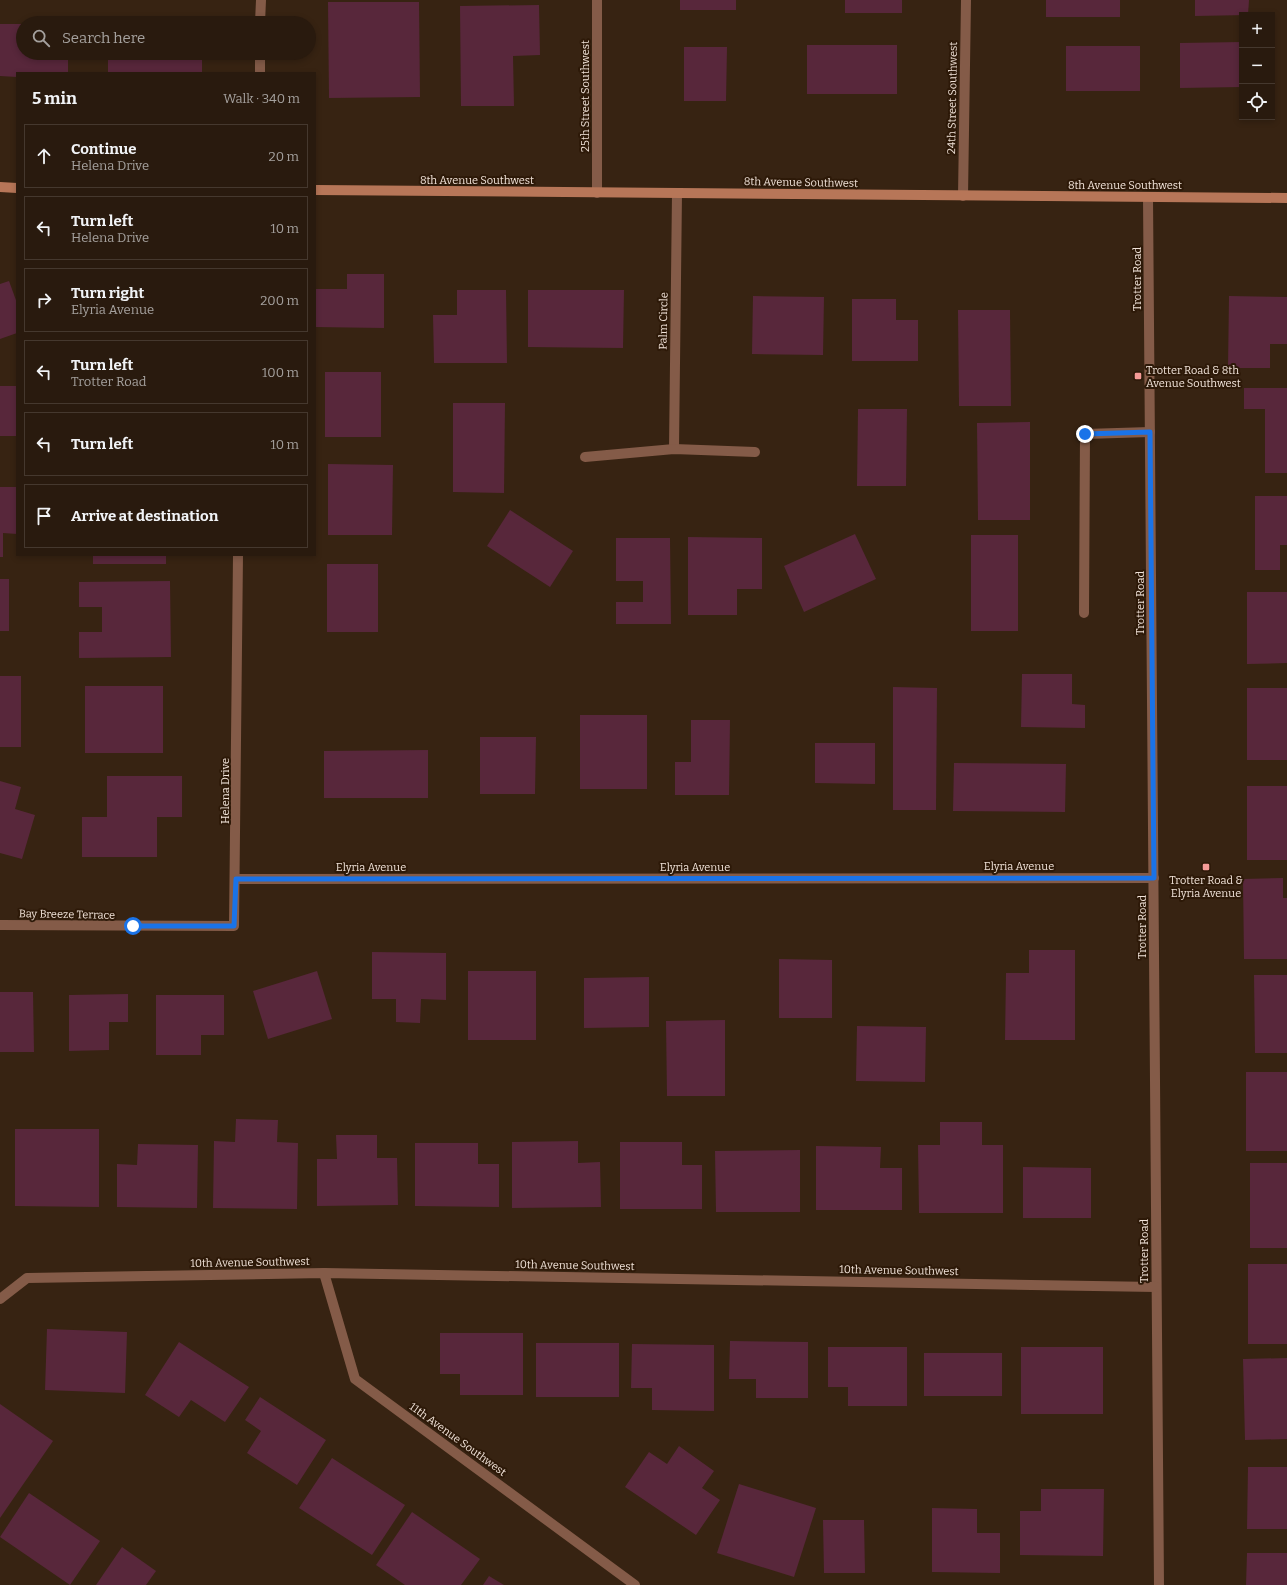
<!DOCTYPE html>
<html lang="en">
<head>
<meta charset="utf-8">
<style>
  :root { --surface:#291a0e; --page:#312317; --text:#f1f3f6; --muted:#a5a19e; --line:#45382e }
  body { margin:0; font-family:Bitter,serif; background:var(--page); color:var(--text) }
  .controls { position:absolute; right:12px; top:12px; display:grid; overflow:hidden; border-radius:0px; box-shadow:0 2px 6px #0003 }
  .controls button { width:36px; height:36px; display:grid; place-items:center; padding:0; border:0; border-bottom:1px solid var(--line); background:var(--surface); color:var(--text); font:20px sans-serif }
  .stop { position:absolute; width:12px; height:12px; margin:-9px; border:3px solid #1a73e8; border-radius:50%; background:#fff }
  .stop.end { background:#1a73e8; border-color:#fff; box-shadow:0 1px 4px #0008 }
  .list { margin:0; padding:0; list-style:none }
  h2 { display:flex; justify-content:space-between; align-items:center; height:52px; margin:0; padding:0 16px; font-size:17px }
  h2 small { font-size:13px; font-weight:400; color:var(--muted) }
  .list li { display:grid; grid-template-columns:26px 1fr auto; gap:12px; align-items:center; box-sizing:border-box; height:64px; margin:0 8px 8px; padding:0 8px; border:1px solid var(--line); border-radius:0px }
  .list b { display:block; font-size:15px; white-space:nowrap }
  .list p { margin:0; font-size:13px; white-space:nowrap; color:var(--muted) }
  .list em { font-size:13px; font-style:normal; color:var(--muted) }
  .icon { flex:none; width:22px; height:22px; fill:none; stroke:currentColor; stroke-width:2; stroke-linecap:round; stroke-linejoin:round }
  .map { position:relative; flex:none; width:1287px; height:1585px; overflow:hidden }
  .search { position:absolute; background:var(--surface); box-shadow:0 2px 6px #0003; left:16px; top:16px; width:300px; height:44px; display:flex; align-items:center; gap:10px; box-sizing:border-box; padding:0 14px; border-radius:22px; color:var(--muted); font-size:15px }
  .panel { position:absolute; background:var(--surface); box-shadow:0 2px 6px #0003; left:16px; top:72px; width:300px; height:484px; border-radius:0px }
  .map>svg:first-child { display:block }
  .building { fill:#58273b }
  .lines { fill:none; stroke-linecap:round; stroke-linejoin:round }
  .lane { stroke:#845b48; stroke-width:10 }
  .street { stroke:#845b48; stroke-width:10 }
  .secondary { stroke:#b77658; stroke-width:10 }
  .route { stroke:#1a73e8; stroke-width:5 }
  .poi-dot { fill:#f59b97; stroke:#2d1908; stroke-width:1.5 }
  .labels { text-anchor:middle; stroke-width:4; stroke-linejoin:round; paint-order:stroke }
  .street-label { font-size:11px; fill:#f1e3d9; stroke:#2d1908 }
  .poi-label { font-size:11px; fill:#f1e3d9; stroke:#2d1908; text-anchor:start }
</style>
</head>
<body>
<div class="map">
<svg width="1287" height="1585" viewBox="0 0 1287 1585">
  <rect width="100%" height="100%" fill="#372312"/>
  <g class="building">
    <rect x="680" y="0" width="56" height="10"/>
    <rect x="845" y="0" width="57" height="13"/>
    <rect x="1046" y="0" width="74" height="17"/>
    <path d="M1195 0H1249L1248 15 1195 16Z"/>
    <path d="M328 2H419L420 97 329 98Z"/>
    <path d="M539 5 540 55 513 56 514 106H461L460 6Z"/>
    <path d="M0 24H23V53H68V73H17V77L0 76Z"/>
    <path d="M1242 42V87L1180 88V43Z"/>
    <rect x="807" y="45" width="90" height="49"/>
    <rect x="1066" y="46" width="74" height="45"/>
    <path d="M684 47H727L726 101H684Z"/>
    <rect x="108" y="53" width="94" height="20"/>
    <path d="M347 274H384V328L315 327V289H347Z"/>
    <path d="M9 281 17 303V333L0 339V284Z"/>
    <path d="M457 290H506L507 363H434L433 315H457Z"/>
    <path d="M528 290H624L623 348 528 347Z"/>
    <path d="M753 296 824 297 823 355 752 354Z"/>
    <path d="M1229 296 1287 297V344H1270V368H1228Z"/>
    <path d="M852 299H896V320H918V361H852Z"/>
    <path d="M958 310H1010L1011 406H959Z"/>
    <rect x="325" y="372" width="56" height="65"/>
    <rect x="0" y="386" width="17" height="50"/>
    <path d="M1244 388H1287V473H1265V409H1244Z"/>
    <path d="M453 403H505L504 493 453 492Z"/>
    <path d="M858 409H907L906 486H857Z"/>
    <path d="M1030 422V520H978L977 423Z"/>
    <path d="M328 464 393 465 392 535H328Z"/>
    <path d="M0 487H17V534L3 533V557H0Z"/>
    <path d="M1255 496H1287V545H1280V570H1255Z"/>
    <path d="M510 510 573 551 550 587 487 546Z"/>
    <path d="M855 534 876 579 804 612 784 566Z"/>
    <rect x="971" y="535" width="47" height="96"/>
    <path d="M688 537 762 538V589H737V615H688Z"/>
    <path d="M616 538H670L671 624H616V602H643V581H616Z"/>
    <rect x="93" y="555" width="73" height="9"/>
    <rect x="327" y="564" width="51" height="68"/>
    <rect x="0" y="579" width="9" height="52"/>
    <path d="M170 581 171 657 79 658V632H102V607H79V582Z"/>
    <path d="M1247 592H1287V663L1247 664Z"/>
    <path d="M1022 674H1072V704L1085 705V728L1021 727Z"/>
    <rect x="0" y="676" width="21" height="71"/>
    <rect x="85" y="686" width="78" height="67"/>
    <path d="M893 687 937 688 936 810H893Z"/>
    <rect x="1247" y="688" width="40" height="72"/>
    <rect x="580" y="715" width="67" height="74"/>
    <path d="M691 720H730L729 795H675V762H691Z"/>
    <path d="M480 737H536L535 794H480Z"/>
    <path d="M815 743H875V784L815 783Z"/>
    <path d="M428 750V798H324V751Z"/>
    <path d="M954 763 1066 764 1065 812 953 811Z"/>
    <path d="M107 776H182V817H157V857H82V817H107Z"/>
    <path d="M0 781 21 787 15 809 35 815 22 859 0 853Z"/>
    <rect x="1247" y="786" width="40" height="74"/>
    <path d="M1283 878V898H1287V959H1244L1243 879Z"/>
    <path d="M1029 950H1075V1040H1005L1006 973H1029Z"/>
    <path d="M372 952 446 953V1000L421 999 420 1023 396 1022V999H372Z"/>
    <path d="M779 959 832 960V1018H779Z"/>
    <path d="M317 971 332 1019 268 1039 253 991Z"/>
    <rect x="468" y="971" width="68" height="69"/>
    <path d="M1254 975H1287V1053H1255Z"/>
    <path d="M649 977V1027L584 1028V978Z"/>
    <path d="M0 992H33L34 1052H0Z"/>
    <path d="M128 994V1022H109V1050L69 1051V995Z"/>
    <path d="M156 995H224V1035H201V1055H156Z"/>
    <path d="M725 1020V1096H667L666 1021Z"/>
    <path d="M857 1026 926 1027 925 1082 856 1081Z"/>
    <rect x="1246" y="1072" width="41" height="79"/>
    <path d="M236 1119 278 1120 277 1142 298 1143 297 1209 213 1208 214 1141 235 1142Z"/>
    <path d="M940 1122H982V1145H1003V1213H919L918 1145H940Z"/>
    <path d="M15 1129H99V1207L15 1206Z"/>
    <path d="M336 1135H377V1158H397L398 1205 317 1206V1159H337Z"/>
    <path d="M578 1141V1163L600 1162 601 1207 512 1208V1142Z"/>
    <path d="M620 1142H682V1165H702V1209H620Z"/>
    <path d="M415 1143H478V1164H499V1207L415 1206Z"/>
    <path d="M138 1144 198 1145 197 1208 117 1207V1164L137 1165Z"/>
    <path d="M816 1146 881 1147 880 1168H902V1210H816Z"/>
    <path d="M800 1150V1212H716L715 1151Z"/>
    <rect x="1250" y="1163" width="37" height="85"/>
    <path d="M1023 1167 1091 1168V1218H1023Z"/>
    <rect x="1248" y="1264" width="39" height="80"/>
    <path d="M47 1329 127 1332 125 1393 45 1390Z"/>
    <path d="M440 1333H523V1395H460V1374H440Z"/>
    <path d="M730 1341 808 1342V1398H756V1379H729Z"/>
    <path d="M179 1342 249 1387 225 1422 191 1400 179 1417 145 1395Z"/>
    <rect x="536" y="1343" width="83" height="54"/>
    <path d="M632 1344 714 1345V1411L652 1410V1388H631Z"/>
    <path d="M828 1347H907V1406H848V1387H828Z"/>
    <rect x="1021" y="1347" width="82" height="67"/>
    <rect x="924" y="1353" width="78" height="43"/>
    <path d="M1287 1358V1439L1245 1440 1243 1359Z"/>
    <path d="M260 1397 326 1440 297 1485 247 1453 261 1431 245 1420Z"/>
    <path d="M0 1404 53 1441 0 1518Z"/>
    <path d="M679 1446 714 1471 702 1488 720 1500 696 1535 625 1487 649 1452 667 1464Z"/>
    <path d="M332 1458 405 1505 372 1555 299 1508Z"/>
    <path d="M1248 1467H1287V1529H1247Z"/>
    <path d="M739 1484 816 1508 794 1577 717 1553Z"/>
    <path d="M1041 1489H1104L1103 1556 1020 1555V1511H1041Z"/>
    <path d="M29 1493 100 1541 70 1585 0 1537Z"/>
    <path d="M932 1508 977 1509V1533H1000V1573L932 1572Z"/>
    <path d="M412 1512 480 1559 461 1585H405L376 1565Z"/>
    <path d="M823 1520H864L865 1573H824Z"/>
    <path d="M122 1547 156 1571 146 1585H96Z"/>
    <path d="M1247 1553H1287V1585H1246Z"/>
    <path d="M489 1576 504 1585H483Z"/>
  </g>
  <g class="lines">
    <path class="lane" d="M1084 613 1085 434 1150 432"/>
    <g class="street">
      <path d="M597 0V193"/>
      <path d="M260 23 261 0"/>
      <path d="M260 73V53"/>
      <path d="M963 196 966 0"/>
      <path d="M1148 197 1159 1585"/>
      <path d="M674 449 677 193"/>
      <path d="M585 457 674 449 755 452"/>
      <path d="M236 879 1154 878"/>
      <path d="M0 925 234 926 238 555"/>
      <path d="M324 1273 355 1379 635 1585"/>
      <path d="M0 1299 27 1278 324 1273 1156 1287"/>
    </g>
    <g class="secondary">
      <path d="M0 187 17 188"/>
      <path d="M315 190 1287 198"/>
    </g>
  </g>
  <g class="lines">
    <path class="route" d="M133 926H234L236 879 1154 878 1150 432 1085 434"/>
  </g>
  <g class="poi-dot">
    <rect x="1134" y="372" width="8" height="8" rx="2"/>
    <rect x="1202" y="863" width="8" height="8" rx="2"/>
  </g>
  <g class="labels">
    <g class="street-label">
      <text transform="translate(585 96) rotate(-90)" y="4">25th Street Southwest</text>
      <text transform="translate(952 98) rotate(-89)" y="4">24th Street Southwest</text>
      <text x="477" y="184">8th Avenue Southwest</text>
      <text transform="translate(801 182) rotate(1)" y="4">8th Avenue Southwest</text>
      <text x="1125" y="189">8th Avenue Southwest</text>
      <text transform="translate(1137 279) rotate(-90)" y="4">Trotter Road</text>
      <text transform="translate(663 321) rotate(-89)" y="4">Palm Circle</text>
      <text transform="translate(1140 603) rotate(-90)" y="4">Trotter Road</text>
      <text transform="translate(225 791) rotate(-90)" y="4">Helena Drive</text>
      <text x="1019" y="870">Elyria Avenue</text>
      <text x="371" y="871">Elyria Avenue</text>
      <text x="695" y="871">Elyria Avenue</text>
      <text transform="translate(67 914) rotate(1)" y="4">Bay Breeze Terrace</text>
      <text transform="translate(1142 927) rotate(-90)" y="4">Trotter Road</text>
      <text transform="translate(1144 1251) rotate(-90)" y="4">Trotter Road</text>
      <text transform="translate(250 1262) rotate(-1)" y="4">10th Avenue Southwest</text>
      <text transform="translate(575 1265) rotate(1)" y="4">10th Avenue Southwest</text>
      <text transform="translate(899 1270) rotate(1)" y="4">10th Avenue Southwest</text>
      <text transform="translate(458 1439) rotate(36)" y="4">11th Avenue Southwest</text>
    </g>
    <g class="poi-label">
      <text x="1146" y="374">Trotter Road &amp; 8th<tspan x="1146" dy="13">Avenue Southwest</tspan></text>
      <text x="1206" y="884" text-anchor="middle">Trotter Road &amp;<tspan x="1206" dy="13">Elyria Avenue</tspan></text>
    </g>
  </g>
</svg>
<div class="controls">
<button>+</button>
<button>−</button>
<button><svg class="icon" aria-label="locate" viewBox="0 0 24 24"><circle cx="12" cy="12" r="6"/><path d="M12 2v4M12 18v4M2 12h4M18 12h4"/></svg></button>
</div>
<div class="stop" style="left:133px;top:926px"></div>
<div class="stop end" style="left:1085px;top:434px"></div>
<div class="search"><svg class="icon" aria-label="search" viewBox="0 0 24 24"><circle cx="10" cy="10" r="6"/><path d="M15 15l6 6"/></svg>Search here</div>
<section class="panel">
<h2>5 min<small>Walk · 340 m</small></h2>
<ul class="list">
<li><svg class="icon" aria-label="ahead" viewBox="0 0 24 24"><path d="M12 20V5M6 11l6-6 6 6"/></svg><div><b>Continue</b><p>Helena Drive</p></div><em>20 m</em></li>
<li><svg class="icon" aria-label="left" viewBox="0 0 24 24"><path d="M17 20v-9H6M10 6l-5 5 5 5"/></svg><div><b>Turn left</b><p>Helena Drive</p></div><em>10 m</em></li>
<li><svg class="icon" aria-label="right" viewBox="0 0 24 24"><path d="M7 20v-9h11M14 6l5 5-5 5"/></svg><div><b>Turn right</b><p>Elyria Avenue</p></div><em>200 m</em></li>
<li><svg class="icon" aria-label="left" viewBox="0 0 24 24"><path d="M17 20v-9H6M10 6l-5 5 5 5"/></svg><div><b>Turn left</b><p>Trotter Road</p></div><em>100 m</em></li>
<li><svg class="icon" aria-label="left" viewBox="0 0 24 24"><path d="M17 20v-9H6M10 6l-5 5 5 5"/></svg><div><b>Turn left</b></div><em>10 m</em></li>
<li><svg class="icon" aria-label="arrive" viewBox="0 0 24 24"><path d="M6 21V4h12l-3 4 3 4H6"/></svg><div><b>Arrive at destination</b></div></li>
</ul>
</section>
</div>
</body>
</html>
